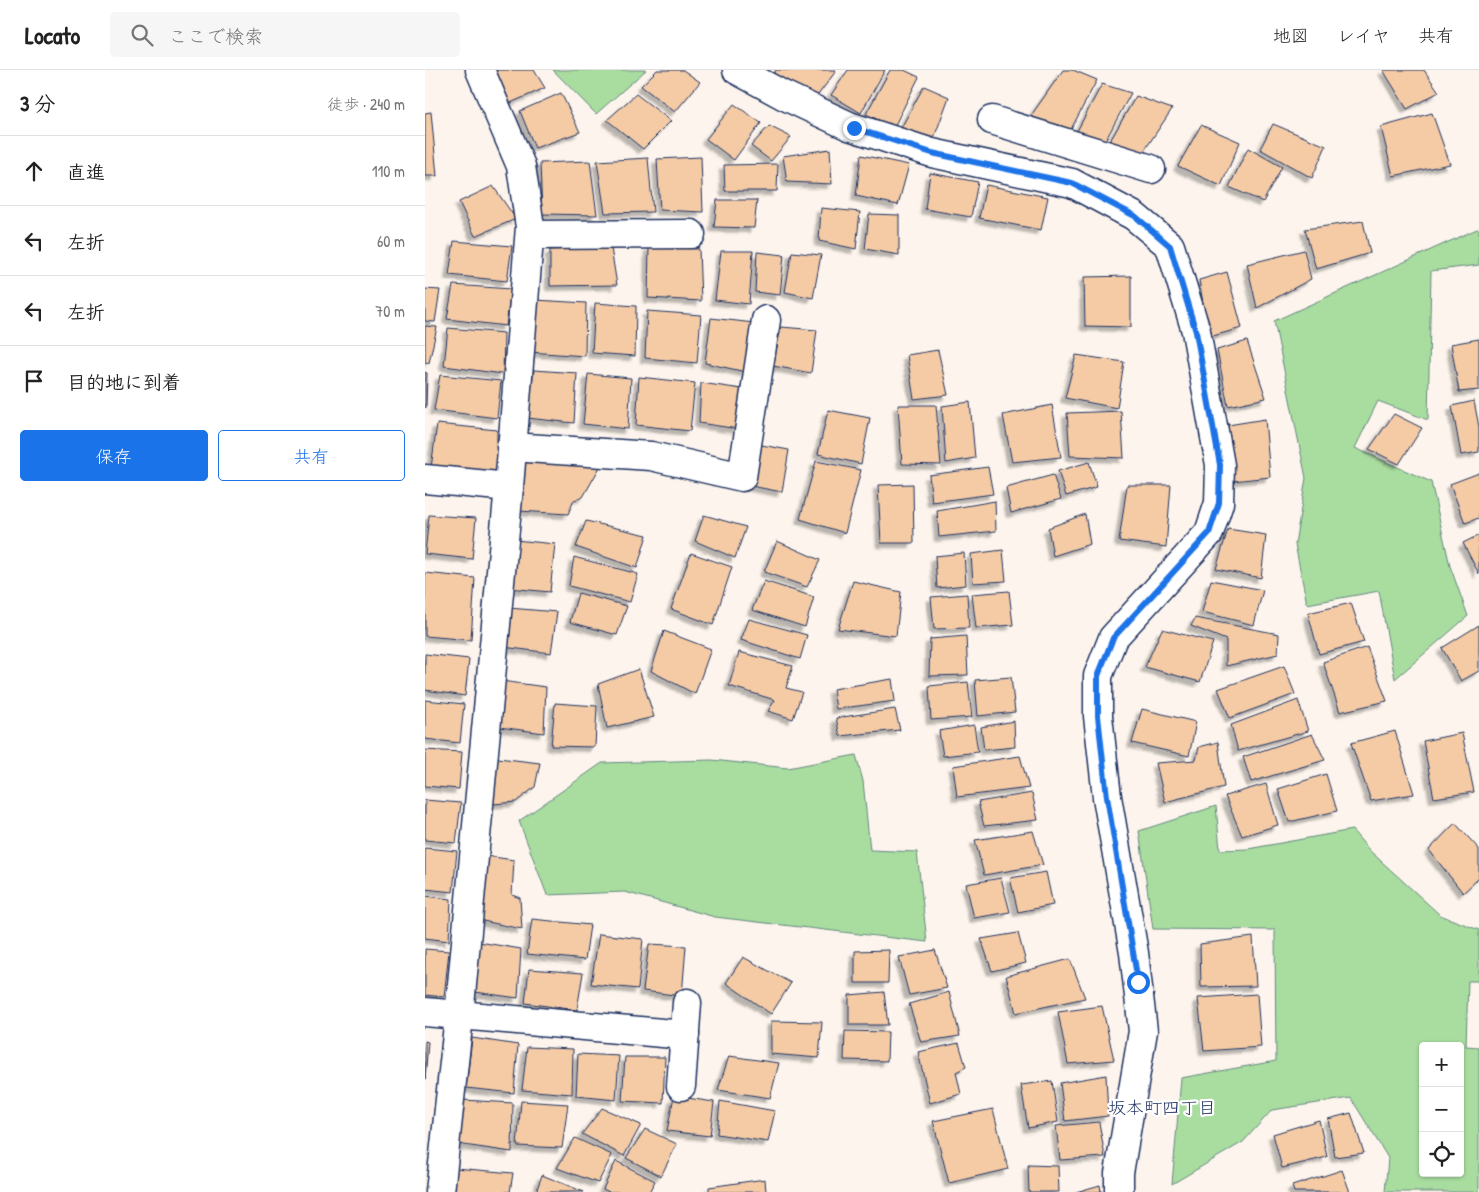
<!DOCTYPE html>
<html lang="ja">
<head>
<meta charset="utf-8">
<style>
  :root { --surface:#fff; --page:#f6f6f6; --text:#222; --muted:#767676; --line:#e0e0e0; --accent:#1a73e8 }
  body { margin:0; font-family:"Patrick Hand","Klee One",sans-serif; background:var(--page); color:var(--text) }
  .controls { position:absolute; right:15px; bottom:15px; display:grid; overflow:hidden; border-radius:5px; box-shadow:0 1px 4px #0004 }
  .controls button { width:45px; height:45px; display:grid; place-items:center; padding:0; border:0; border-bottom:1px solid var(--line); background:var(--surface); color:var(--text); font:25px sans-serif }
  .stop { position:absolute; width:15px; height:15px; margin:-11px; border:4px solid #1a73e8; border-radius:50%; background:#fff }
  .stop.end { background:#1a73e8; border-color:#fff; box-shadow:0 1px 5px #0008 }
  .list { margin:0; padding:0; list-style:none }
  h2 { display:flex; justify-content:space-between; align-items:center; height:65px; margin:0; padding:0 20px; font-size:21px }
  h2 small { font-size:16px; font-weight:400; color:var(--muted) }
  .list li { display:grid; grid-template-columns:32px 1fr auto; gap:15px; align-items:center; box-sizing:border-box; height:70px; padding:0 20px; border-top:1px solid var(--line) }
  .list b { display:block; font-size:19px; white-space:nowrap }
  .list em { font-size:16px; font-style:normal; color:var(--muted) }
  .actions { display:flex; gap:10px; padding:15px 20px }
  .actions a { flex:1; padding:11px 0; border:1px solid var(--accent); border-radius:5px; text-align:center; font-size:18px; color:var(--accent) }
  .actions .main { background:var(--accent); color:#fff }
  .icon { flex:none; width:28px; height:28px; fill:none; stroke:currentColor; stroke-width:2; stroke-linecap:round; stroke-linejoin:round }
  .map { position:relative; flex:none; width:1054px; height:1122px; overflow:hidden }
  header { display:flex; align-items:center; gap:30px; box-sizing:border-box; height:70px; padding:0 25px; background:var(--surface); border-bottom:1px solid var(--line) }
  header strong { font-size:24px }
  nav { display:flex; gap:28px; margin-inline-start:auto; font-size:18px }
  .search { width:350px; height:45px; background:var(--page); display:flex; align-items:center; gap:12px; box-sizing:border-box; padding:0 18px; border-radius:5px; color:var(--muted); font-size:19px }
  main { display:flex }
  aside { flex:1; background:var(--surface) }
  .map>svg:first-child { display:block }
  .green { fill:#a9dd9f; stroke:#62867e; fill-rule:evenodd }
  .building { fill:#f5cba5; stroke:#1b2f5e; filter:url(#shadow) }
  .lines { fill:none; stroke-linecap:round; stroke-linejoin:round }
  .minor-casing { stroke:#1b2f5e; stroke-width:31 }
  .minor { stroke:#fff; stroke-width:28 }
  .route { stroke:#1a73e8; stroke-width:6 }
  .labels { text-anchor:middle; stroke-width:4.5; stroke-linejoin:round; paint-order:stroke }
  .neighbourhood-label { font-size:18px; fill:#1b2f5e; stroke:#fff }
</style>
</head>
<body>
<header>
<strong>Locato</strong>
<div class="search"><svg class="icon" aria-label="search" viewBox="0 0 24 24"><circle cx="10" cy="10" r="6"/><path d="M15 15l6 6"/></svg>ここで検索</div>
<nav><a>地図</a><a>レイヤ</a><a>共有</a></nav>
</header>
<main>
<aside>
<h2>3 分<small>徒歩 · 240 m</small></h2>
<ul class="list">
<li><svg class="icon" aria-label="ahead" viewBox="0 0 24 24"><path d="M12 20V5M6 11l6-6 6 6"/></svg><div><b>直進</b></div><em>110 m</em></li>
<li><svg class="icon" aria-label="left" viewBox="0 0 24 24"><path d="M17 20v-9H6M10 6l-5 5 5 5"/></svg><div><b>左折</b></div><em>60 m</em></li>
<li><svg class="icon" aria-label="left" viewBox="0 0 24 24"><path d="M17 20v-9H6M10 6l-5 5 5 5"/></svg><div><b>左折</b></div><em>70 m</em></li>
<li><svg class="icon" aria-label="arrive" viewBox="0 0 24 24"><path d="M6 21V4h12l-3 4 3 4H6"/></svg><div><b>目的地に到着</b></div></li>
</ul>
<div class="actions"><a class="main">保存</a><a>共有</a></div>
</aside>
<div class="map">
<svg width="1054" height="1122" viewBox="0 0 1054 1122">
  <defs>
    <filter id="shadow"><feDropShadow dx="-4.5" dy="4.5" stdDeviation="1" flood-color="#0004"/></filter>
  </defs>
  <rect width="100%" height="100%" fill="#fdf5ed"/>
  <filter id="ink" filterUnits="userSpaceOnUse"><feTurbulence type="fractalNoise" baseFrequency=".02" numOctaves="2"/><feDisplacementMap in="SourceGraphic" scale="10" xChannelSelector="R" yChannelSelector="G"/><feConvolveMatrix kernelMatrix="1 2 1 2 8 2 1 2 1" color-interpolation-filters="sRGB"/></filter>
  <g filter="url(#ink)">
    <g class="green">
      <path d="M128 0H221L171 44Z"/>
      <path d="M1052 159H1054V195L1006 201 1003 350 953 331 930 378 1006 412 1025 496 1043 546 970 609 954 521 882 534 870 474 881 408 849 251Z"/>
      <path d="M431 685 438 711 445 780 492 782 502 872 290 847 200 822 122 825 94 751 177 693 287 690 363 698Z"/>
      <path d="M791 736 795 780 823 779 927 760 945 781 1015 845 1054 860V911H1043L1041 976 1054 977V1122H960L963 1088 926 1028 847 1040 818 1072 747 1114 756 1008 851 991 850 860 728 859 714 761ZM998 976H1035V1103H998Z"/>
    </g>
    <g class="building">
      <path d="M67 0H109L120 18 83 34Z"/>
      <path d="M232 0H258L275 12 250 42 216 16Z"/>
      <path d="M351 0H410L411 1 390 29 348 4Z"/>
      <path d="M423 0H460L436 43 406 25Z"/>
      <path d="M465 0H479L494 7 469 57 441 44Z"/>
      <path d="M638 0H648L672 10 644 63 605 47Z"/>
      <path d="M958 0H999L1014 22 982 39Z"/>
      <path d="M677 14 706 23 678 75 651 63Z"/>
      <path d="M499 16 524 27 509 68 476 58Z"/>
      <path d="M136 23 155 62 110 78 95 41Z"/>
      <path d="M211 24 246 51 218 79 182 50Z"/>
      <path d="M711 26 747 39 717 84 685 71Z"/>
      <path d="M309 34 336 53 309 90 281 69Z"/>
      <path d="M6 42 12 106H0V43Z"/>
      <path d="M1007 43 1025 94 968 106 956 57Z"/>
      <path d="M848 54 901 76 887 108 835 79Z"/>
      <path d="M776 55 815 72 796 116 753 96Z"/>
      <path d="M344 56 366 67 346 91 326 76Z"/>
      <path d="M823 78 857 97 838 132 804 117Z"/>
      <path d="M405 79 407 114 362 112 358 86Z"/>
      <path d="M436 85 484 95 473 135 431 126Z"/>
      <path d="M276 87 278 142 235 140 232 89Z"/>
      <path d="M223 88 228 142 180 143 172 91Z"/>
      <path d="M165 91 172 145 117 144 115 93Z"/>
      <path d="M353 94 352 121H300L299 95Z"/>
      <path d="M505 103 553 112 546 147 500 139Z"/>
      <path d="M561 115 623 127 616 160 554 148Z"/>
      <path d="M68 116 91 149 50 166 34 132Z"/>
      <path d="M292 130H332L329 158 289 157Z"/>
      <path d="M396 138 435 142 431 179 394 171Z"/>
      <path d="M444 144 474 145V185L440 179Z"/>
      <path d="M938 151 945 183 891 199 880 159Z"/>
      <path d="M29 171 87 176 82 211 24 205Z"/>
      <path d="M224 177 274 179 276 231 223 228Z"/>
      <path d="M186 178 192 215 125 216V180Z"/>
      <path d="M879 180 886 209 832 238 822 194Z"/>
      <path d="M296 181H328L324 234 290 230Z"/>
      <path d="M332 182 359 185 355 225 330 222Z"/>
      <path d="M367 182 396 185 388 228 360 222Z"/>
      <path d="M802 202 817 258 784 267 774 210Z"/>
      <path d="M706 206V257L660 256 659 207Z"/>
      <path d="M28 215 86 219 81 256 22 249Z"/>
      <path d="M0 219 15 220 10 252 0 251Z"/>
      <path d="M110 230 161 233 160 286 105 282Z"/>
      <path d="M170 233 211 236 210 286 167 283Z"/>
      <path d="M222 241 276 245 272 293 220 288Z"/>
      <path d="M286 248 329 253 321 302 280 293Z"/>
      <path d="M0 256 12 257 4 293 0 292Z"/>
      <path d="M356 257 392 260 386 303 348 296Z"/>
      <path d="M23 258 79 263 78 304 19 296Z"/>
      <path d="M1054 269V320L1034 322 1026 274Z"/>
      <path d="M822 271 841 328 803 336 792 280Z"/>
      <path d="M513 280 523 325 489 329 482 285Z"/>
      <path d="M651 285 699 292 692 338 640 328Z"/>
      <path d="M109 300 152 303 149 353 102 348Z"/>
      <path d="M0 302 2 303 1 338 0 337Z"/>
      <path d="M163 304 206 308 203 359 158 354Z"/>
      <path d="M15 305 76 311 72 348 9 340Z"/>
      <path d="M214 307 270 313 265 361 211 355Z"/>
      <path d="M276 313 317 319 313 359 274 353Z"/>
      <path d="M1049 331 1054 357V382L1036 385 1027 336Z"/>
      <path d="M545 332 550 388 521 393 517 336Z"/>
      <path d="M473 335H511L516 395 477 394Z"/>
      <path d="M627 335 636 387 587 392 578 345Z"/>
      <path d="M403 340 445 348 436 394 393 384Z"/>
      <path d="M696 341 699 388 645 386 642 343Z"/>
      <path d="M969 344 997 358 974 394 944 379Z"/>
      <path d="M840 349 845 407 808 411 803 355Z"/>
      <path d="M12 354 72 360V403L6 398Z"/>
      <path d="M331 374 364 380 357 422 321 415Z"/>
      <path d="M99 390 175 397 158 427 149 430 143 444 94 441Z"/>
      <path d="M391 391 436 400 420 463 375 449Z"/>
      <path d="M664 392 672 417 641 426 633 401Z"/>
      <path d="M563 397 568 424 507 432 504 405Z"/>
      <path d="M1054 403V448L1040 453 1025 414Z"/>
      <path d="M628 405 636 429 586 443 581 418Z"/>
      <path d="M488 414 489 473H456L453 415Z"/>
      <path d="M702 415H746L741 477 694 471Z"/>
      <path d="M570 431 571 461 514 467 512 441Z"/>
      <path d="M660 444 665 474 628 486 623 458Z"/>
      <path d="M4 445 51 448 47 489 0 484Z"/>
      <path d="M279 445 321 457 310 488 270 471Z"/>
      <path d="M161 451 222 465 212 498 151 477Z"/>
      <path d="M803 459 841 465 836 508 791 499Z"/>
      <path d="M1054 465V504L1038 473Z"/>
      <path d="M90 470 130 474 125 522 84 518Z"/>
      <path d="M352 471 395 490 382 517 339 502Z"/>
      <path d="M578 480 581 511 548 513 546 484Z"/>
      <path d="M266 483 307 497 288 555 246 539Z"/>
      <path d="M539 483 541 515 512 518 510 486Z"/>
      <path d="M149 487 213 504 205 532 144 516Z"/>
      <path d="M0 503 50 508 46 570 0 566Z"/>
      <path d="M786 510 838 520 829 555 777 542Z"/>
      <path d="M339 511 389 527 380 557 327 540Z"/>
      <path d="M428 511 476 522 471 566 413 559Z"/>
      <path d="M584 521 588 555 551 558 547 524Z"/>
      <path d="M153 523 202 536 192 565 145 552Z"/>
      <path d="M542 524 544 558 509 559 506 527Z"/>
      <path d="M926 533 939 572 894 584 883 543Z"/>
      <path d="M84 538 132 542 126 583 78 577Z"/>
      <path d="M770 548 854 564 853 584 801 596V570L766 556Z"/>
      <path d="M324 549 382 565 375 589 316 570Z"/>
      <path d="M1054 555V601L1036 611 1017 578Z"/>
      <path d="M737 559 788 572 775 612 720 597Z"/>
      <path d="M239 561 286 579 270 624 226 601Z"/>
      <path d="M541 566 543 605 504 606 505 569Z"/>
      <path d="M942 577 962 631 915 642 898 592Z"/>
      <path d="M314 582 368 596 361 618 377 622 368 649 343 641 350 630 304 616Z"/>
      <path d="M0 584 44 589 40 626 0 620Z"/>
      <path d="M859 596 870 624 805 648 793 619Z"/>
      <path d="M214 599 229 647 182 658 173 614Z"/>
      <path d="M586 607 590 642 553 646 550 610Z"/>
      <path d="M467 609 470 631 411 639 408 619Z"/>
      <path d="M76 611 121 617 119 663 74 657Z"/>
      <path d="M543 612 547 647 506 650 504 616Z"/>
      <path d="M0 630 39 634 35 673 0 669Z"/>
      <path d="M873 630 883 661 813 681 806 655Z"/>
      <path d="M130 633 172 636 170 677 126 676Z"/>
      <path d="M470 639 475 660 415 666 411 648Z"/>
      <path d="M717 639 771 652 764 686 707 673Z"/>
      <path d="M589 651 590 677 559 680 556 657Z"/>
      <path d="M549 655 553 682 518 686 514 661Z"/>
      <path d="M970 661 989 724 946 731 926 673Z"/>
      <path d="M1037 663 1049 722 1009 728 998 671Z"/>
      <path d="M887 664 900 690 826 712 818 687Z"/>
      <path d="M793 672 799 717 740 732 731 693 771 690 774 677Z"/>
      <path d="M0 680 37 682 34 719 0 716Z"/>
      <path d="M595 686 604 718 532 727 528 696Z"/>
      <path d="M73 688 115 693 110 717 91 732 68 734Z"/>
      <path d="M901 704 912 741 864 752 853 719Z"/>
      <path d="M841 714 853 755 817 766 800 726Z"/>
      <path d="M607 723 613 750 559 756 553 732Z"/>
      <path d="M0 730 36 733 31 773 0 770Z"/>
      <path d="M1030 753 1054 779V808L1038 823 1004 780Z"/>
      <path d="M608 761 618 795 559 805 550 770Z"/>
      <path d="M0 778 32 781 28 822 0 819Z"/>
      <path d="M61 786 89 790 87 825 95 828 97 859 53 850Z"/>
      <path d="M621 802 628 835 593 842 585 808Z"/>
      <path d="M576 808 585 842 549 848 541 814Z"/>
      <path d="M0 826 26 829 24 871 0 868Z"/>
      <path d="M107 849 165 855 160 890 102 884Z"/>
      <path d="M593 863 601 893 567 901 556 869Z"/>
      <path d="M174 864 218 869 213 919 166 914Z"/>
      <path d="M828 867 831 916 776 917 775 874Z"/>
      <path d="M54 872 96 879 93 928 50 922Z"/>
      <path d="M224 874 261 876 257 926 218 921Z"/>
      <path d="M0 879 24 881 19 927 0 925Z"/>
      <path d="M464 880 463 913H430V881Z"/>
      <path d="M510 880 522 918 484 925 474 887Z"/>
      <path d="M318 887 366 913 346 944 301 913Z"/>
      <path d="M645 889 660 928 591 943 581 906Z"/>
      <path d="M104 899 158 903 152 940 100 933Z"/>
      <path d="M459 922 463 955H424V925Z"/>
      <path d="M524 922 535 966 496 972 484 934Z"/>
      <path d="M832 924 836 977 779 981 773 928Z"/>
      <path d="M677 936 689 990 643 994 633 942Z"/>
      <path d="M346 951 397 952 394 988 346 984Z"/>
      <path d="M420 961 463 962 462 991 419 990Z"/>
      <path d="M47 968 93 975 89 1023 41 1018Z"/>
      <path d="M0 971 3 972 0 1010Z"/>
      <path d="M534 973 541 997 531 1002 536 1024 505 1033 493 982Z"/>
      <path d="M102 977 148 979 147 1024 97 1020Z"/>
      <path d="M153 984 194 986 191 1030 151 1026Z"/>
      <path d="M304 986 354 993 345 1028 293 1020Z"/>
      <path d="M200 987H240L238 1033 197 1031Z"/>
      <path d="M681 1005 683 1046 640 1051 635 1013Z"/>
      <path d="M627 1011 633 1052 603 1058 596 1015Z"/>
      <path d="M249 1026 289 1032 285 1066 242 1061Z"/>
      <path d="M38 1030 88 1033 87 1082 32 1074Z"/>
      <path d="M96 1031 143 1034 137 1078 92 1076Z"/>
      <path d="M295 1031 350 1041 343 1072 292 1064Z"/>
      <path d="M177 1038 216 1055 199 1086 157 1064Z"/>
      <path d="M568 1039 583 1099 524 1113 508 1051Z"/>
      <path d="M926 1043 939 1083 910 1087 903 1049Z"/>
      <path d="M894 1050 902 1087 857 1098 848 1064Z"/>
      <path d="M674 1052 680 1087 635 1090 631 1056Z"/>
      <path d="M220 1059 252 1074 236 1106 201 1088Z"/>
      <path d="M150 1068 187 1085 173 1113 132 1098Z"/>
      <path d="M191 1091 230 1111 224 1122H184L178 1119Z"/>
      <path d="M603 1095 633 1096 634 1122H604Z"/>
      <path d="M30 1098 88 1103 85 1122H26Z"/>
      <path d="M917 1100 925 1122H869L867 1116Z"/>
      <path d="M117 1105 159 1122H111Z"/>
      <path d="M340 1109 341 1122H284V1117Z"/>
      <path d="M675 1115 676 1122H651Z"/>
    </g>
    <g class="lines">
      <g class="minor-casing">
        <g id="minor">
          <path d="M312 0 358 25 424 56 507 83 647 113 709 146 745 176 771 261 795 395 794 433 784 463 688 568 673 606V646L682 727 709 883 718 961 694 1103V1122"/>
          <path d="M567 50 726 99"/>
          <path d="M105 165 266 164"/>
          <path d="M86 377 226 386 317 407 341 250"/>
          <path d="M0 409 84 417"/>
          <path d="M0 942 260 965"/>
          <path d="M256 1016 262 933"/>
          <path d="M15 1122 34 946 84 417 105 157 96 96 55 0"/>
        </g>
      </g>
      <use href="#minor" class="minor"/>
    </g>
  </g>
  <g class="lines" filter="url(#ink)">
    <path class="route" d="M429 58 507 83 647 113 710 146 745 176 771 262 795 395 794 433 784 463 688 568 673 606V646L682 727 713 912"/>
  </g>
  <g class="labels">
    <g class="neighbourhood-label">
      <text x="737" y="1044">坂本町四丁目</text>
    </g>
  </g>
</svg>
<div class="controls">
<button>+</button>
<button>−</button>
<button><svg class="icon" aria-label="locate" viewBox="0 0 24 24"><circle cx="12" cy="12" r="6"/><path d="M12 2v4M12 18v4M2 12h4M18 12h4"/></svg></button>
</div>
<div class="stop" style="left:713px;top:912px"></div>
<div class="stop end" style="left:429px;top:58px"></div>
</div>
</main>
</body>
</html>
